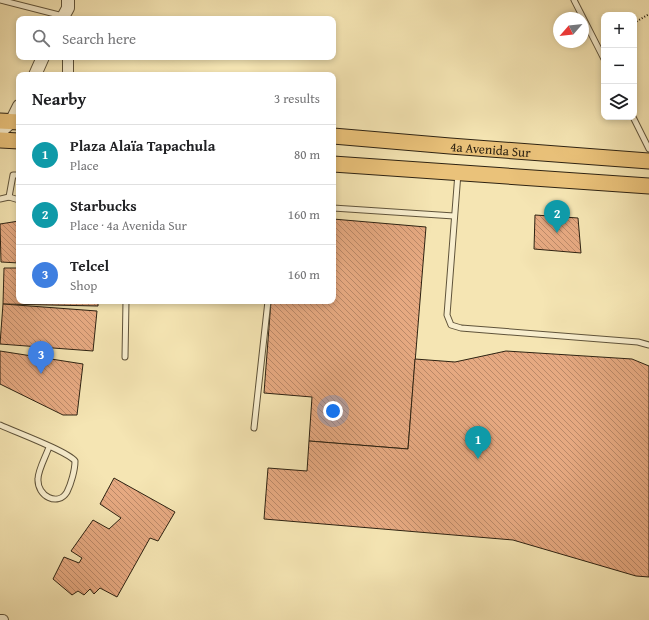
<!DOCTYPE html>
<html lang="en">
<head>
<meta charset="utf-8">
<style>
  :root { --surface:#fff; --page:#f2f2f2; --text:#202124; --muted:#757577; --line:#e0e0e0; --accent:#0b8043 }
  body { margin:0; font-family:"Gentium Book Plus",serif; background:var(--page); color:var(--text) }
  .controls { position:absolute; right:12px; top:12px; display:grid; overflow:hidden; border-radius:8px; box-shadow:0 2px 6px #0003 }
  .controls button { width:36px; height:36px; display:grid; place-items:center; padding:0; border:0; border-bottom:1px solid var(--line); background:var(--surface); color:var(--text); font:20px sans-serif }
  .compass { position:absolute; left:553px; top:12px; width:36px; height:36px; border-radius:50%; background:var(--surface); box-shadow:0 2px 6px #0003; rotate:242deg }
  .you { position:absolute; left:333px; top:411px; width:14px; height:14px; margin:-10px; border:3px solid #fff; border-radius:50%; background:#1a73e8; box-shadow:0 0 0 6px #1a73e833 }
  .badge { display:grid; place-items:center; width:26px; height:26px; border-radius:50%; background:var(--accent); color:#fff; font-size:13px; font-weight:700 }
  .pin { position:absolute; translate:-50% -33px; filter:drop-shadow(0 1px 2px #0008) }
  .pin::after { content:''; position:absolute; top:21px; width:14px; height:12px; background:inherit; clip-path:polygon(0 0,100% 0,50% 100%) }
  .list { margin:0; padding:0; list-style:none }
  h2 { display:flex; justify-content:space-between; align-items:center; height:52px; margin:0; padding:0 16px; font-size:17px }
  h2 small { font-size:13px; font-weight:400; color:var(--muted) }
  .list li { display:grid; grid-template-columns:26px 1fr auto; gap:12px; align-items:center; box-sizing:border-box; height:60px; padding:0 16px; border-top:1px solid var(--line) }
  .list b { display:block; font-size:15px; white-space:nowrap }
  .list p { margin:0; font-size:13px; white-space:nowrap; color:var(--muted) }
  .list em { font-size:13px; font-style:normal; color:var(--muted) }
  .icon { flex:none; width:22px; height:22px; fill:none; stroke:currentColor; stroke-width:2; stroke-linecap:round; stroke-linejoin:round }
  .map { position:relative; flex:none; width:649px; height:620px; overflow:hidden }
  .search { position:absolute; background:var(--surface); box-shadow:0 2px 6px #0003; left:16px; top:16px; width:320px; height:44px; display:flex; align-items:center; gap:10px; box-sizing:border-box; padding:0 14px; border-radius:8px; color:var(--muted); font-size:15px }
  .panel { position:absolute; background:var(--surface); box-shadow:0 2px 6px #0003; left:16px; top:72px; width:320px; height:232px; border-radius:8px }
  .map>svg:first-child { display:block }
  .building { fill:url(#building-back-hatch); stroke:#2d2212 }
  .lines { fill:none; stroke-linecap:round; stroke-linejoin:round }
  .service-casing { stroke:#5f533a; stroke-width:7 }
  .minor-casing { stroke:#5f533a; stroke-width:12 }
  .tertiary-casing { stroke:#5f533a; stroke-width:14 }
  .primary-casing { stroke:#2d2212; stroke-width:17 }
  .path { stroke:#2d2212; stroke-width:2; stroke-dasharray:1 2; stroke-linecap:butt }
  .service { stroke:#f8eece; stroke-width:5 }
  .minor { stroke:#f8eece; stroke-width:10 }
  .tertiary { stroke:#f8eece; stroke-width:12 }
  .primary { stroke:#eac27a; stroke-width:15 }
  .labels { text-anchor:middle; stroke-width:3; stroke-linejoin:round; paint-order:stroke }
  .street-label { font-size:13px; fill:#2d2212; stroke:#f8eece }
</style>
</head>
<body>
<div class="map">
<svg width="649" height="620" viewBox="0 0 649 620">
  <defs>
    <pattern id="building-back-hatch" width="6" height="6" patternUnits="userSpaceOnUse"><rect width="6" height="6" fill="#e6a981"/><path d="M-1 5l2 2M0 0l6 6M5-1l2 2" fill="none" stroke="#bb8968"/></pattern>
  </defs>
  <rect width="100%" height="100%" fill="#f5e5b3"/>
  <filter id="stains"><feTurbulence type="fractalNoise" baseFrequency=".005" numOctaves="4"/><feColorMatrix values="0 0 0 0 .2 0 0 0 0 .09 0 0 0 0 .02 0 0 0 .5 -.17"/></filter>
  <radialGradient id="worn" r=".72"><stop offset=".6" stop-color="#630" stop-opacity="0"/><stop offset="1" stop-color="#630" stop-opacity=".3"/></radialGradient>
  <g class="building">
    <path d="M535 215 578 218 581 253 534 249Z"/>
    <path d="M333 219 426 227 408 449 309 441 312 397 264 393 271 301H333Z"/>
    <path d="M19 221V263L1 262 0 224Z"/>
    <path d="M4 268H19V301H98V306L3 304Z"/>
    <path d="M3 304 97 311 93 351 0 344Z"/>
    <path d="M0 351 83 364 77 415H63L0 384Z"/>
    <path d="M506 351 632 359 649 366V577L636 576 513 540 264 519 268 468 307 471 309 441 408 449 415 359 455 362Z"/>
    <path d="M114 478 175 512 158 541 150 538 117 597 100 588 94 594 90 589 84 595 78 591 72 595 53 579 64 557 79 563 82 558 71 551 93 520 109 529 121 518 100 504Z"/>
  </g>
  <g class="lines">
    <g class="service-casing">
      <g id="service">
        <path d="M0 0 63 16"/>
        <path d="M574 0 604 59"/>
        <path d="M633 117 649 149"/>
        <path d="M458 173 447 315 451 325 461 328 638 342 649 345"/>
        <path d="M9 197 13 175H19"/>
        <path d="M0 199 9 197 19 200"/>
        <path d="M333 208 454 216"/>
        <path d="M125 357 126 301"/>
        <path d="M0 425C15 432 67 451 75 461 75 470 71 484 67 492 58 507 37 496 38 479 38 470 46 456 49 447"/>
        <path d="M254 428 268 301"/>
      </g>
    </g>
    <g class="minor-casing">
      <g id="minor">
        <path d="M68 57V75"/>
        <path d="M0 620H3"/>
      </g>
    </g>
    <g class="tertiary-casing">
      <g id="tertiary">
        <path d="M62 19 68 8V0"/>
        <path d="M35 75 43 57"/>
        <path d="M0 132 11 122 19 106"/>
      </g>
    </g>
    <g class="primary-casing">
      <g id="primary">
        <path d="M0 121 19 122"/>
        <path id="s1" d="M333 136 450 146 649 161"/>
        <path d="M0 140 19 141"/>
        <path d="M333 164 649 186"/>
      </g>
    </g>
    <path class="path" d="M634 23 649 14"/>
    <use href="#service" class="service"/>
    <use href="#minor" class="minor"/>
    <use href="#tertiary" class="tertiary"/>
    <use href="#primary" class="primary"/>
  </g>
  <g class="labels">
    <g class="street-label">
      <text dy="5" stroke="none"><textPath href="#s1" startOffset="158">4a Avenida Sur</textPath></text>
    </g>
  </g>
  <rect width="100%" height="100%" filter="url(#stains)"/>
  <rect width="100%" height="100%" fill="url(#worn)"/>
</svg>
<div class="controls">
<button>+</button>
<button>−</button>
<button><svg class="icon" aria-label="layers" viewBox="0 0 24 24"><path d="M12 4l9 5-9 5-9-5zM3 14l9 5 9-5"/></svg></button>
</div>
<svg class="compass" viewBox="-18 -18 36 36"><path d="M0-13l5 13h-10z" fill="#e53935"/><path d="M0 13l5-13h-10z" fill="#757577"/></svg>
<div class="you"></div>
<div class="pin badge" style="left:478px;top:459px;background:#0f9aa8">1</div>
<div class="pin badge" style="left:557px;top:233px;background:#0f9aa8">2</div>
<div class="pin badge" style="left:41px;top:374px;background:#3f7fe0">3</div>
<div class="search"><svg class="icon" aria-label="search" viewBox="0 0 24 24"><circle cx="10" cy="10" r="6"/><path d="M15 15l6 6"/></svg>Search here</div>
<section class="panel">
<h2>Nearby<small>3 results</small></h2>
<ul class="list">
<li><span class="badge" style="background:#0f9aa8">1</span><div><b>Plaza Alaïa Tapachula</b><p>Place</p></div><em>80 m</em></li>
<li><span class="badge" style="background:#0f9aa8">2</span><div><b>Starbucks</b><p>Place · 4a Avenida Sur</p></div><em>160 m</em></li>
<li><span class="badge" style="background:#3f7fe0">3</span><div><b>Telcel</b><p>Shop</p></div><em>160 m</em></li>
</ul>
</section>
</div>
</body>
</html>
